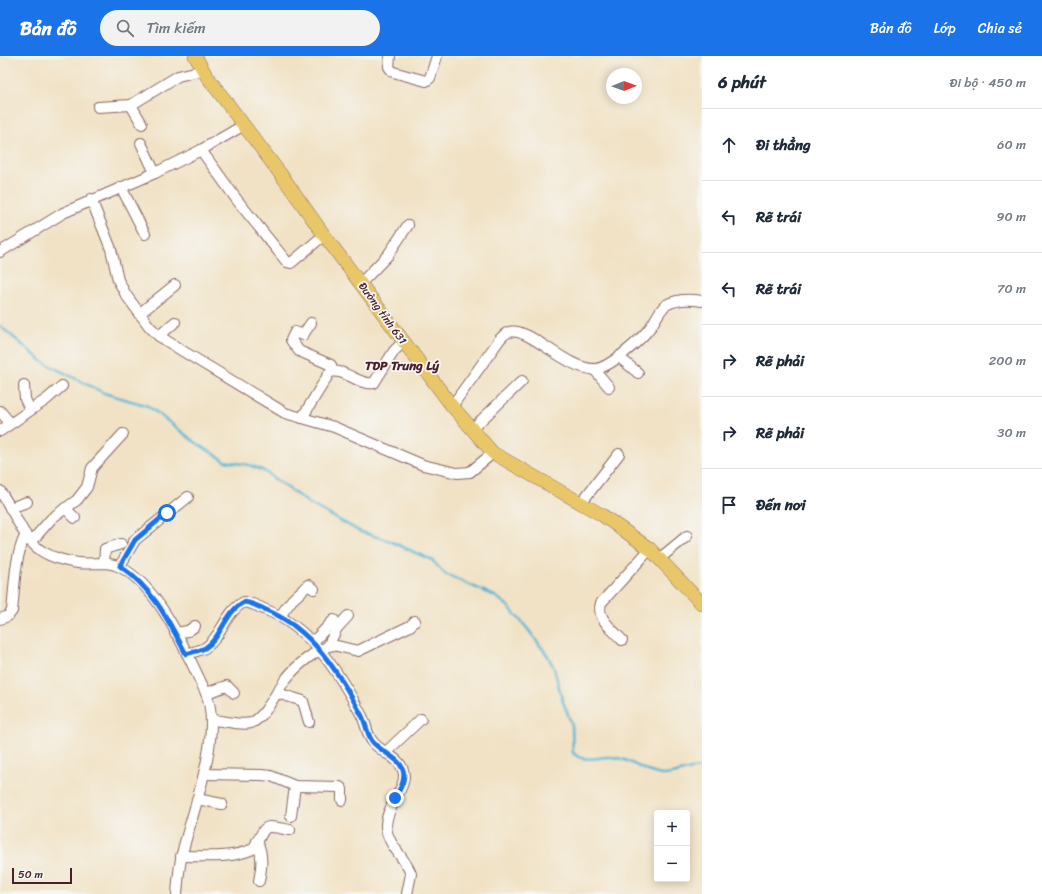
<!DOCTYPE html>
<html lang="vi">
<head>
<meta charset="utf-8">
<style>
  :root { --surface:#fff; --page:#f2f2f3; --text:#1f2937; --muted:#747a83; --line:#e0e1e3; --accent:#1a73e8 }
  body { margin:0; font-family:Sriracha,sans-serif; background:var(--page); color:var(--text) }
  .controls { position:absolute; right:12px; bottom:12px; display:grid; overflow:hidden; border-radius:4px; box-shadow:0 2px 10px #0003 }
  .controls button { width:36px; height:36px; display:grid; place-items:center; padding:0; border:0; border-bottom:1px solid var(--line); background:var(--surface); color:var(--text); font:20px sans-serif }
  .compass { position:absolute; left:606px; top:12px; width:36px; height:36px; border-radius:50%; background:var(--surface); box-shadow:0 2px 10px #0003; rotate:89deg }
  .scale { position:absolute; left:12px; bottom:10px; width:60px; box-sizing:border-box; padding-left:4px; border:2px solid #4a1f2b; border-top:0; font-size:11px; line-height:14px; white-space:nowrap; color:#4a1f2b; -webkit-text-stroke:3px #f6f6f2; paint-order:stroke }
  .stop { position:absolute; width:12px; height:12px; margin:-9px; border:3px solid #1a73e8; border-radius:50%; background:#fff }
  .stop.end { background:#1a73e8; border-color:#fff; box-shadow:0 1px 4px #0008 }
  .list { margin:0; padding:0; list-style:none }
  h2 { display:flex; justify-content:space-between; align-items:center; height:52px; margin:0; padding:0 16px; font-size:17px }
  h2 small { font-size:13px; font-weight:400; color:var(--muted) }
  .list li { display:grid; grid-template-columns:26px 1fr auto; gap:12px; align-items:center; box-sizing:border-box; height:72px; padding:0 16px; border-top:1px solid var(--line) }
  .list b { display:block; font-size:15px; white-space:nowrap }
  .list em { font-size:13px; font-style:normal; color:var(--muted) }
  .icon { flex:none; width:22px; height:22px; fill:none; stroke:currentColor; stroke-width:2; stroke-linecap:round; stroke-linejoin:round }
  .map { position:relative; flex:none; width:702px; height:838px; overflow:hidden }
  header { display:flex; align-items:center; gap:24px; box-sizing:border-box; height:56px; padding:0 20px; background:var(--accent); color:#fff }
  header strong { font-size:19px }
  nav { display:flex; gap:22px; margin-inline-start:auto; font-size:14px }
  .search { width:280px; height:36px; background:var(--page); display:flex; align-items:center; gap:10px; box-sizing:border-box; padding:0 14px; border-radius:22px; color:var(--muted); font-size:15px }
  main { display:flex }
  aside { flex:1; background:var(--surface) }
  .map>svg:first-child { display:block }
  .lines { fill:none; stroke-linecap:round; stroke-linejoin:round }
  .stream { stroke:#54b5d3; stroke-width:2.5 }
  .minor-casing { stroke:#846361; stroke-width:12 }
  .major-casing { stroke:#846361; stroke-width:14 }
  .minor { stroke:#fff; stroke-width:10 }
  .major { stroke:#e9c769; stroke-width:13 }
  .route { stroke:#1a73e8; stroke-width:5 }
  .labels { text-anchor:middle; stroke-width:3.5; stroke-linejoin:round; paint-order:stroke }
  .street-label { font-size:11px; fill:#4a1f2b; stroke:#f6f6f2 }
  .quarter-label { font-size:13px; font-weight:bold; fill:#4a1f2b; stroke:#f6f6f2 }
</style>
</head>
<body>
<header>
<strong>Bản đồ</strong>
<div class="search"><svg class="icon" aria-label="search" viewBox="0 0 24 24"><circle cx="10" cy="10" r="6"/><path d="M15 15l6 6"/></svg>Tìm kiếm</div>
<nav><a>Bản đồ</a><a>Lớp</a><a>Chia sẻ</a></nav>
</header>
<main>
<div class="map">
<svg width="702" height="838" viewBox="0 0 702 838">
  <rect width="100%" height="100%" fill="#f6f6f2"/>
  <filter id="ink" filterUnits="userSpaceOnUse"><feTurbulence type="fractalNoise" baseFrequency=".025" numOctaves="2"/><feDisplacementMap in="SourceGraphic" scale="8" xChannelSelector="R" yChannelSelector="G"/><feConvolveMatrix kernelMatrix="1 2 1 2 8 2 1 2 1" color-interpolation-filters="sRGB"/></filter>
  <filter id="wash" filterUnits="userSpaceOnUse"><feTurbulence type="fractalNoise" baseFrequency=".012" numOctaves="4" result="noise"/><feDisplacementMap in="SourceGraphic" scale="16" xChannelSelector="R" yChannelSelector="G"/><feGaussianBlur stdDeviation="0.9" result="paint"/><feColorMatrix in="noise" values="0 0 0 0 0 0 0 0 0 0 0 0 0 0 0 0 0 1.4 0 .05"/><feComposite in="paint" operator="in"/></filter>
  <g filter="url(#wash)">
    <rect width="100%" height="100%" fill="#f1e2c5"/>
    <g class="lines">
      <path class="stream" d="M0 270 43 306 104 337 148 350 195 386 225 405 249 409 264 415 310 448 361 476 390 485 416 497 432 504 445 518 495 540 507 549 527 572 548 600 554 612 562 643 572 669 573 697C585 708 598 700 611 701 631 702 645 718 663 719 678 719 689 711 702 712"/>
    </g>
  </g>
  <g filter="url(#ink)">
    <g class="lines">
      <g class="minor-casing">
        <g id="minor">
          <path d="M390 0 389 11 393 16 426 25 430 22 437 0"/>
          <path d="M131 49 142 68"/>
          <path d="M98 51 131 49 178 20 203 14"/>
          <path d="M141 87 155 117"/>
          <path d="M201 94 237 144 287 206 291 207 324 179"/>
          <path d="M121 131 145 178"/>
          <path d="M91 143 111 193 118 224 126 239 149 270 159 280 181 294 285 357 334 371 423 409 457 417 470 416 493 397"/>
          <path d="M0 196 63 157 155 117 201 94 244 69"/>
          <path d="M361 227 388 199 408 169"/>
          <path d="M139 258 175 229"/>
          <path d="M311 267 303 279 295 276 291 284 299 295 331 309 333 315"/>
          <path d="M159 280 175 266"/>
          <path d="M619 301 638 317"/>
          <path d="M594 313 609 331"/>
          <path d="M24 329 25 343 30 354"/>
          <path d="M452 350 500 283C503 280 505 277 509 276 529 270 566 314 595 313 610 312 643 282 652 269 656 263 660 253 666 249 677 243 690 243 702 245"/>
          <path d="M0 355 10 367"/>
          <path d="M302 362 330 316C345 312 359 330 374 327L394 295 404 285"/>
          <path d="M472 373 522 325"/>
          <path d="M0 375 47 343 62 330"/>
          <path d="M0 435C26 473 23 499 78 507 92 509 106 504 120 511 160 531 187 598 206 637 223 679 192 756 182 798 179 811 178 825 177 838"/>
          <path d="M581 447 619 398"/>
          <path d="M10 452 27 446"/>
          <path d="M65 452 75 462"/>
          <path d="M31 486 52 462 77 444 87 431 92 412 123 378"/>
          <path d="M659 503 687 480"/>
          <path d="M104 507 105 493 121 488"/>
          <path d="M120 510 135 484 188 441"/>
          <path d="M280 560 292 544 308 529 314 533"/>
          <path d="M0 563 8 560 12 555C15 529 14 504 25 480"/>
          <path d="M175 577 188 575 195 570"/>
          <path d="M622 584C612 573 596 562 601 547L650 493"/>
          <path d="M313 586 334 564"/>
          <path d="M328 590 337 572 348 560"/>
          <path d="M187 598C192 596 199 595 205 592 222 581 225 556 244 546 252 547 257 550 264 553 312 572 339 617 362 660 366 668 367 678 372 685 380 696 399 701 403 714 409 731 386 749 386 770 387 789 405 801 411 818L407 838"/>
          <path d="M206 637 227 630 234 637"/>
          <path d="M277 637 303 645 309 666"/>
          <path d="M211 664C222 664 242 670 251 667 266 661 276 635 286 623 296 610 316 593 333 589L358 595 410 570 415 565"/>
          <path d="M385 697 421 663"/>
          <path d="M204 718 262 719 271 720 295 730 340 731 342 733V744"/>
          <path d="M197 743 222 748"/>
          <path d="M291 760 295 730"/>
          <path d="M257 785C263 799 262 810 259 825"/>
          <path d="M181 800C205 800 231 803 253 793 268 769 259 768 290 774"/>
        </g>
      </g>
      <g class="major-casing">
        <path id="major" d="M195 0 206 19 285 124 324 179 452 350 493 397 602 459 650 493 702 548"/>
      </g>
      <use href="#minor" class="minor"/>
      <use href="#major" class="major"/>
    </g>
  </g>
  <g class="lines" filter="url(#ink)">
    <path class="route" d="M167 457 135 484 120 510C154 534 167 562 186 598 192 596 199 595 205 592 222 581 225 556 244 546 252 547 257 550 264 553 312 572 339 617 362 660 366 668 367 678 372 685 380 696 399 701 403 714 406 724 400 733 395 742"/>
  </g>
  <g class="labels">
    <g class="street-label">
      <text transform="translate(383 257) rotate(54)" y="4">Đường tỉnh 631</text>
    </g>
    <g class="quarter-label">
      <text x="402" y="314">TDP Trung Lý</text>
    </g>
  </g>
</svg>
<div class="controls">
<button>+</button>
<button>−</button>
</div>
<svg class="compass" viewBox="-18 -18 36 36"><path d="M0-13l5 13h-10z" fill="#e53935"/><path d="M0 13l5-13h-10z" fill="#747a83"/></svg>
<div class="scale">50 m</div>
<div class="stop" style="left:167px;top:457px"></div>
<div class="stop end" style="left:395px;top:742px"></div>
</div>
<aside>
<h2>6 phút<small>Đi bộ · 450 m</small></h2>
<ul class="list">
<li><svg class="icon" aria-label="ahead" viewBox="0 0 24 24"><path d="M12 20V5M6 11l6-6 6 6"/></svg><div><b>Đi thẳng</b></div><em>60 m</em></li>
<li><svg class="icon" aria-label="left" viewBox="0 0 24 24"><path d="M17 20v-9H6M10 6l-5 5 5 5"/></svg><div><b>Rẽ trái</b></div><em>90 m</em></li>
<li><svg class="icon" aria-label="left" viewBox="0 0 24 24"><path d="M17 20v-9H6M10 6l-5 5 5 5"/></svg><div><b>Rẽ trái</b></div><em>70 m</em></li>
<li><svg class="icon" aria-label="right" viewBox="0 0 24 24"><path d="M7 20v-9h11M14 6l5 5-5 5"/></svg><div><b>Rẽ phải</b></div><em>200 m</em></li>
<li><svg class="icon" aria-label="right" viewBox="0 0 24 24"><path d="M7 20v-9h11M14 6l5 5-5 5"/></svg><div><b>Rẽ phải</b></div><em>30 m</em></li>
<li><svg class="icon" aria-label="arrive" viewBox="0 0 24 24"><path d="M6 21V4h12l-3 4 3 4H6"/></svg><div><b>Đến nơi</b></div></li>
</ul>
</aside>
</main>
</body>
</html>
